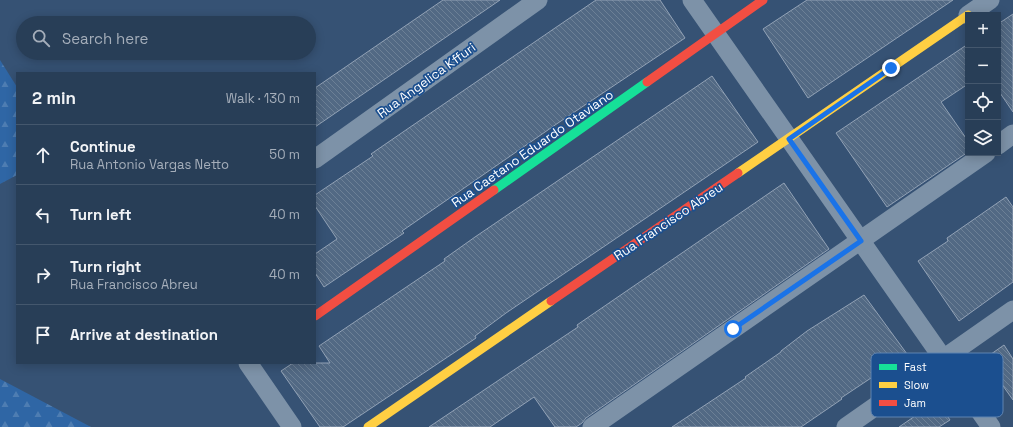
<!DOCTYPE html>
<html lang="en">
<head>
<meta charset="utf-8">
<style>
  :root { --surface:#283e57; --page:#30455d; --text:#f1f3f6; --muted:#a5aeba; --line:#44576d }
  body { margin:0; font-family:"Space Grotesk",sans-serif; background:var(--page); color:var(--text) }
  .controls { position:absolute; right:12px; top:12px; display:grid; overflow:hidden; border-radius:0px; box-shadow:0 2px 10px #0003 }
  .controls button { width:36px; height:36px; display:grid; place-items:center; padding:0; border:0; border-bottom:1px solid var(--line); background:var(--surface); color:var(--text); font:20px sans-serif }
  .stop { position:absolute; width:12px; height:12px; margin:-9px; border:3px solid #1a73e8; border-radius:50%; background:#fff }
  .stop.end { background:#1a73e8; border-color:#fff; box-shadow:0 1px 4px #0008 }
  .list { margin:0; padding:0; list-style:none }
  h2 { display:flex; justify-content:space-between; align-items:center; height:52px; margin:0; padding:0 16px; font-size:17px }
  h2 small { font-size:13px; font-weight:400; color:var(--muted) }
  .list li { display:grid; grid-template-columns:26px 1fr auto; gap:12px; align-items:center; box-sizing:border-box; height:60px; padding:0 16px; border-top:1px solid var(--line) }
  .list b { display:block; font-size:15px; white-space:nowrap }
  .list p { margin:0; font-size:13px; white-space:nowrap; color:var(--muted) }
  .list em { font-size:13px; font-style:normal; color:var(--muted) }
  .icon { flex:none; width:22px; height:22px; fill:none; stroke:currentColor; stroke-width:2; stroke-linecap:round; stroke-linejoin:round }
  .map { position:relative; flex:none; width:1013px; height:427px; overflow:hidden }
  .search { position:absolute; background:var(--surface); box-shadow:0 2px 10px #0003; left:16px; top:16px; width:300px; height:44px; display:flex; align-items:center; gap:10px; box-sizing:border-box; padding:0 14px; border-radius:22px; color:var(--muted); font-size:15px }
  .panel { position:absolute; background:var(--surface); box-shadow:0 2px 10px #0003; left:16px; top:72px; width:300px; height:292px; border-radius:0px }
  .map>svg:first-child { display:block }
  .forest { fill:url(#forest-firs) }
  .building { fill:url(#building-back-hatch); stroke:#92a2b6 }
  .lines { fill:none; stroke-linecap:round; stroke-linejoin:round }
  .street { stroke:#7d92a8; stroke-width:19 }
  .fast { stroke:#16e098; stroke-width:9 }
  .slow { stroke:#ffcf43; stroke-width:9 }
  .jam { stroke:#f24e42; stroke-width:9 }
  .route { stroke:#1a73e8; stroke-width:5 }
  .labels { text-anchor:middle; stroke-width:3.5; stroke-linejoin:round; paint-order:stroke }
  .street-label { font-size:13px; fill:#fff; stroke:#1b4f8f }
  .key { fill:#1b4f8f; stroke:#5f84b1; stroke-width:1 }
  .key-label { font-size:11px; fill:#fff }
</style>
</head>
<body>
<div class="map">
<svg width="1013" height="427" viewBox="0 0 1013 427">
  <defs>
    <pattern id="forest-firs" width="22" height="20" patternUnits="userSpaceOnUse"><rect width="22" height="20" fill="#2f66a5"/><path d="M5 1l3.5 6h-7zM16 11l3.5 6h-7z" fill="#4e7db2"/></pattern>
    <pattern id="building-back-hatch" width="6" height="6" patternUnits="userSpaceOnUse"><rect width="6" height="6" fill="#526984"/><path d="M-1 5l2 2M0 0l6 6M5-1l2 2" fill="none" stroke="#6c8096"/></pattern>
  </defs>
  <rect width="100%" height="100%" fill="#365274"/>
  <g class="forest">
    <path d="M0 60 17 87V175L0 184Z"/>
    <path d="M0 379 91 427H0Z"/>
  </g>
  <g class="building">
    <path d="M443 0H500L315 127V88Z"/>
    <path d="M596 0H660L685 38 558 123 402 231 404 233 324 287 315 273V254L337 239 315 206V195L373 156 371 154 403 132Z"/>
    <path d="M807 0H953L808 98 763 29Z"/>
    <path d="M1013 14V112L998 90V24Z"/>
    <path d="M968 44V84L941 102 968 141V152L887 207 836 133Z"/>
    <path d="M712 76 758 142 506 313 475 336 476 338 343 427H320L281 371 293 363H330L319 346 445 261 444 259 475 237Z"/>
    <path d="M784 183 829 249 586 418 582 423 576 427H555L534 397 490 427H429L578 327 577 325Z"/>
    <path d="M1006 197 1013 207V282L959 321 918 261 948 241 947 238Z"/>
    <path d="M864 295 907 354 841 398 842 399 801 427H672L746 378 745 377 781 352V351L807 331Z"/>
    <path d="M1004 345 1013 359V400L984 359Z"/>
    <path d="M937 401 950 420 939 427H899Z"/>
  </g>
  <g class="lines">
    <g class="street">
      <path d="M692 0 991 427"/>
      <path d="M968 15 990 0"/>
      <path d="M998 145 1013 134"/>
      <path d="M315 159 538 0"/>
      <path d="M248 363 292 427"/>
      <path d="M592 427 986 153"/>
      <path d="M846 427 1013 310"/>
    </g>
    <path class="fast" d="M494 190 647 82"/>
    <g class="slow">
      <path d="M738 173 968 15"/>
      <path d="M368 427 551 301"/>
    </g>
    <g class="jam">
      <path d="M647 82 763 0"/>
      <path d="M551 301 738 173"/>
      <path d="M315 316 494 190"/>
    </g>
  </g>
  <g class="lines">
    <path class="route" d="M733 329 861 241 789 139 891 68"/>
  </g>
  <g class="labels">
    <g class="street-label">
      <text transform="translate(426 80) rotate(-36)" y="5">Rua Angelica Kffuri</text>
      <text transform="translate(532 148) rotate(-35)" y="5">Rua Caetano Eduardo Otaviano</text>
      <text transform="translate(668 221) rotate(-34)" y="5">Rua Francisco Abreu</text>
    </g>
  </g>
  <rect x="871" y="353" width="132" height="64" rx="6" class="key"/>
  <rect x="879" y="364" width="18" height="6" fill="#16e098"/>
  <rect x="879" y="382" width="18" height="6" fill="#ffcf43"/>
  <rect x="879" y="400" width="18" height="6" fill="#f24e42"/>
  <g class="key-label">
    <text x="904" y="371">Fast</text>
    <text x="904" y="389">Slow</text>
    <text x="904" y="407">Jam</text>
  </g>
</svg>
<div class="controls">
<button>+</button>
<button>−</button>
<button><svg class="icon" aria-label="locate" viewBox="0 0 24 24"><circle cx="12" cy="12" r="6"/><path d="M12 2v4M12 18v4M2 12h4M18 12h4"/></svg></button>
<button><svg class="icon" aria-label="layers" viewBox="0 0 24 24"><path d="M12 4l9 5-9 5-9-5zM3 14l9 5 9-5"/></svg></button>
</div>
<div class="stop" style="left:733px;top:329px"></div>
<div class="stop end" style="left:891px;top:68px"></div>
<div class="search"><svg class="icon" aria-label="search" viewBox="0 0 24 24"><circle cx="10" cy="10" r="6"/><path d="M15 15l6 6"/></svg>Search here</div>
<section class="panel">
<h2>2 min<small>Walk · 130 m</small></h2>
<ul class="list">
<li><svg class="icon" aria-label="ahead" viewBox="0 0 24 24"><path d="M12 20V5M6 11l6-6 6 6"/></svg><div><b>Continue</b><p>Rua Antonio Vargas Netto</p></div><em>50 m</em></li>
<li><svg class="icon" aria-label="left" viewBox="0 0 24 24"><path d="M17 20v-9H6M10 6l-5 5 5 5"/></svg><div><b>Turn left</b></div><em>40 m</em></li>
<li><svg class="icon" aria-label="right" viewBox="0 0 24 24"><path d="M7 20v-9h11M14 6l5 5-5 5"/></svg><div><b>Turn right</b><p>Rua Francisco Abreu</p></div><em>40 m</em></li>
<li><svg class="icon" aria-label="arrive" viewBox="0 0 24 24"><path d="M6 21V4h12l-3 4 3 4H6"/></svg><div><b>Arrive at destination</b></div></li>
</ul>
</section>
</div>
</body>
</html>
